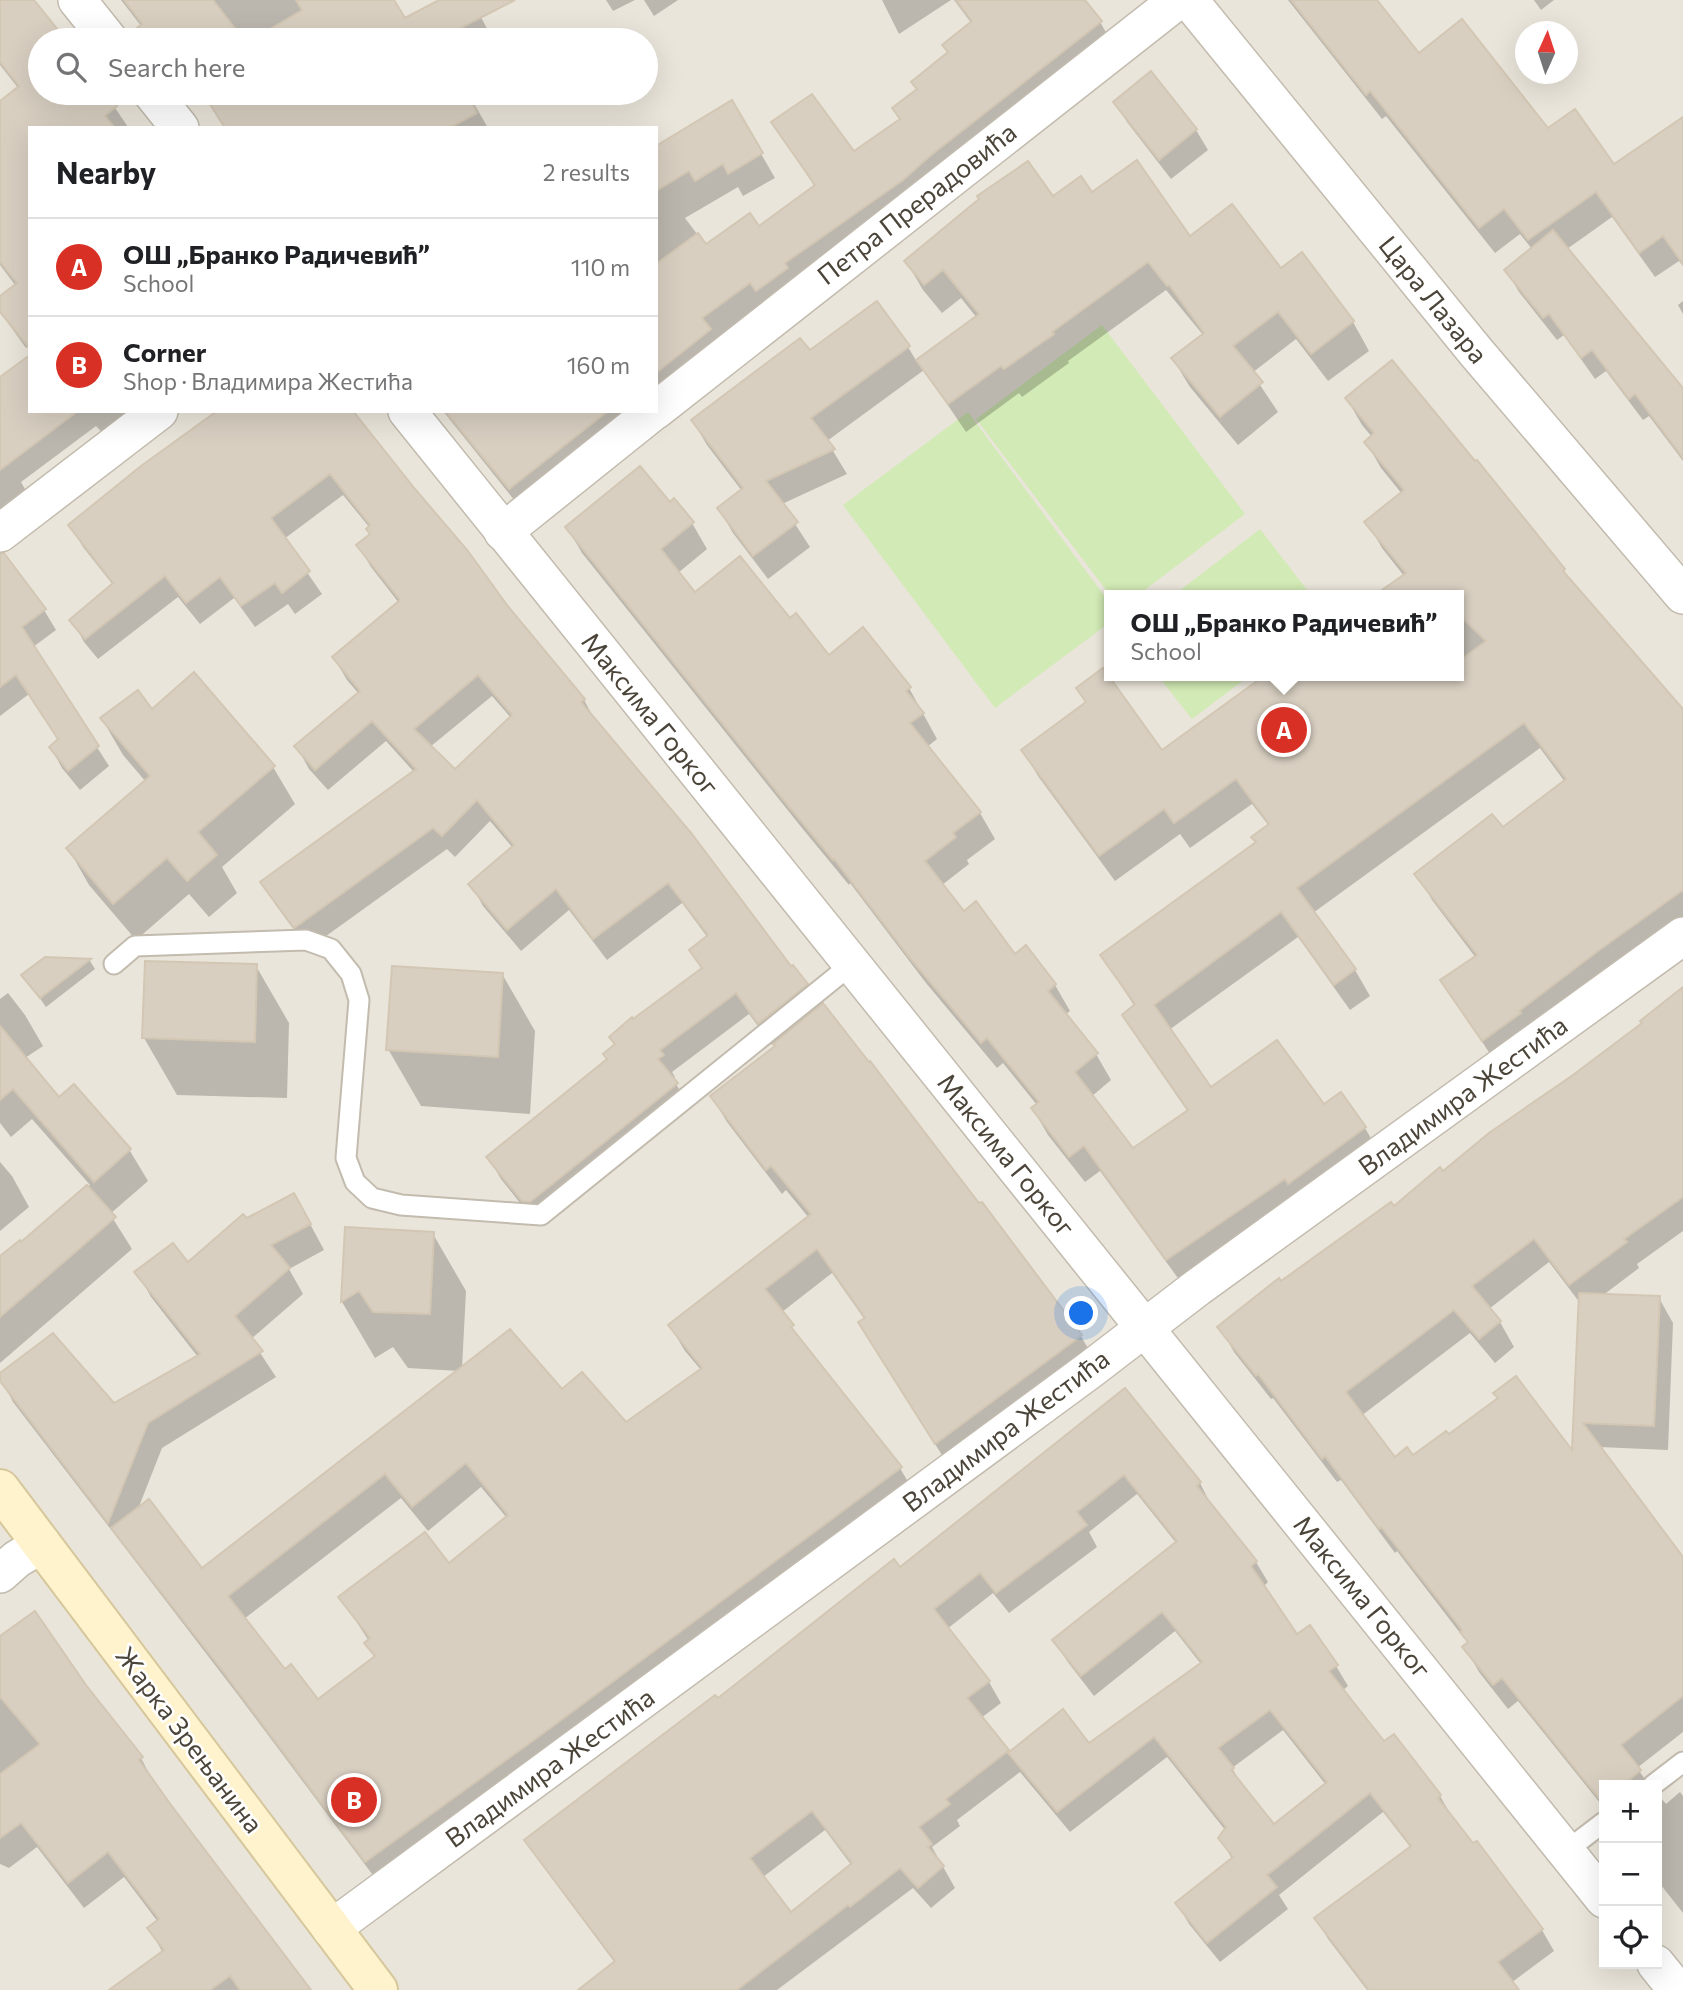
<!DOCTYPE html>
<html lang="en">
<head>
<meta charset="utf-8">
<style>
  :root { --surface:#fff; --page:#f6f6f6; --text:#202124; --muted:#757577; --line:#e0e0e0; --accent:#d93025 }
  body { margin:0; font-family:Commissioner,sans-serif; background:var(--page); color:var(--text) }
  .controls { position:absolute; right:21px; bottom:21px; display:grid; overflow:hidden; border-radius:0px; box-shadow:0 7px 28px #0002 }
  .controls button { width:63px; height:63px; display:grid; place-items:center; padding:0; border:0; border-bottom:2px solid var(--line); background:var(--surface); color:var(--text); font:35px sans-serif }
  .compass { position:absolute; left:1515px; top:21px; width:63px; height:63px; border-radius:50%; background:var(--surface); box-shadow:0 7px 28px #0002; rotate:3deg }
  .you { position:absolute; left:1082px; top:1314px; width:24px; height:24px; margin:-18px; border:5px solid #fff; border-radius:50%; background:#1a73e8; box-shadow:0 0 0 10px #1a73e833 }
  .badge { display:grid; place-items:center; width:46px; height:46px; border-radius:50%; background:var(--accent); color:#fff; font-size:23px; font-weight:700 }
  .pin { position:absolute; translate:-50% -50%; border:4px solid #fff; box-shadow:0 2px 7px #0006 }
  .popup { position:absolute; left:1104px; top:590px; width:360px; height:91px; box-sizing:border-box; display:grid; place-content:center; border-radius:0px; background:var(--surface); filter:drop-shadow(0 2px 5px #0005); font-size:23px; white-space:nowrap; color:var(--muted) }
  .popup b { font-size:26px; color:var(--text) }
  .popup::after { content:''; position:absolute; left:50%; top:100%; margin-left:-14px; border:14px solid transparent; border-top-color:var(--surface) }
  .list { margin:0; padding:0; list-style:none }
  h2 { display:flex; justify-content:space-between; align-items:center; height:91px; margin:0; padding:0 28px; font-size:30px }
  h2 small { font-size:23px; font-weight:400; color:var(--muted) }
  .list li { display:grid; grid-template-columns:46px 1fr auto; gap:21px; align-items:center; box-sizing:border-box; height:98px; padding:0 28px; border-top:2px solid var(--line) }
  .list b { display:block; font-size:26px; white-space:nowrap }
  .list p { margin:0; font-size:23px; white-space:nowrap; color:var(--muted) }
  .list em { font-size:23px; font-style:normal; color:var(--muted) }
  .icon { flex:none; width:38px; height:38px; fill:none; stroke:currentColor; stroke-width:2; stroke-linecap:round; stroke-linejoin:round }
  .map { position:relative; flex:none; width:1683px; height:1990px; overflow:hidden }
  .search { position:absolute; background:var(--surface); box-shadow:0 7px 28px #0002; left:28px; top:28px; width:630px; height:77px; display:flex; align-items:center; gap:18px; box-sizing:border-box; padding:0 24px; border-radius:38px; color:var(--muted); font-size:26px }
  .panel { position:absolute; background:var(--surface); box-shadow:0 7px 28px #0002; left:28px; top:126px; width:630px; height:287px; border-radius:0px }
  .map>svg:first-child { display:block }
  .residential { fill:#eae5da; fill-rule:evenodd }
  .grass { fill:#d2eab5 }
  .shadow { fill:#0003; fill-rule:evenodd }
  .building { fill:#d8cfc1; stroke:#d3c7b4; stroke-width:2; fill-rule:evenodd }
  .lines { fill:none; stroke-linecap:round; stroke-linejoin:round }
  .lane-casing { stroke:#c2bbae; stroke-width:23 }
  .street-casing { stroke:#c2bbae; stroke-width:40 }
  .secondary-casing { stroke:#d6c79b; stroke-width:42 }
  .lane { stroke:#fff; stroke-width:19 }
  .street { stroke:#fff; stroke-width:37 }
  .secondary { stroke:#fff3cd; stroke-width:38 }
  .labels { text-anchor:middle; stroke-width:5; stroke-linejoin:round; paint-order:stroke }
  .street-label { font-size:26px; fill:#4b4439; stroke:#fff }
</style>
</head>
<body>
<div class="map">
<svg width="1683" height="1990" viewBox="0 0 1683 1990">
  <rect width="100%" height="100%" fill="#f6f3ec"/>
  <path class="residential" d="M0 0H1683V1990H0ZM1526 32H1568V74H1526ZM40 40H646V93H40ZM30 128H656V411H30ZM1109 595H1459V676H1109ZM1604 1785H1657V1964H1604Z"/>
  <g class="grass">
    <path d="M1102 325 1245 514 1138 595H1110L976 419Z"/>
    <path d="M968 412 1109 602V623L995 708 843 505Z"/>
    <path d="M1260 529 1311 595H1174Z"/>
    <path d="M1158 676H1249L1192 719Z"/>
  </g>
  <g class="shadow">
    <path d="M0 0H32L64 40H40V93H105L128 127 30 128V345L26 348 0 312V298L16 286 0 265V104L19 89 0 65Z"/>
    <path d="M121 0H392L404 20 443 0H472L493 40H152Z"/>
    <path d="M606 0H635L613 11Z"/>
    <path d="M644 0H678L654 16Z"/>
    <path d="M882 0H951L899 34Z"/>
    <path d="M954 0H1083L1100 22 1114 46 656 406V147L731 102 775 178 743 196 738 187 685 218 706 246 758 228 815 187 773 123 854 153 901 120 919 91 972 24Z"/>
    <path d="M1288 0H1375L1419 55 1614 167 1683 129V266L1679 261 1655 277 1612 217 1567 249 1683 390V461L1649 416 1643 420 1606 371 1595 379 1564 335 1557 340 1519 292 1506 270 1532 249 1520 234 1495 253 1386 116 1382 119Z"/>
    <path d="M1534 0H1554L1541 10Z"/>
    <path d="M1151 74 1196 130 1208 150 1171 179 1127 122 1115 102Z"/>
    <path d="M204 93H468L488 128H225Z"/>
    <path d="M1091 194 1189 239 1281 270 1302 255 1353 322 1369 351 1328 381 1296 339 1252 373 1278 412 1238 445 1190 387 1173 359 1204 336 1166 290 1068 361 1069 363 1022 397 1019 393 966 432 924 370 827 441 847 474 782 504 810 547 768 579 733 533 719 509 742 491 707 445 693 421 810 353 908 347 917 362 977 318 961 298 942 313 923 290 906 261 1052 198Z"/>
    <path d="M1683 301V314L1678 305Z"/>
    <path d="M0 380 30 411H144L108 439 96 426 21 482 31 500 0 524Z"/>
    <path d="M1347 399 1563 570 1570 581 1683 712V927L1498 1066 1442 981 1476 958 1432 900 1417 874 1503 830 1565 782 1540 748 1313 913 1355 970 1370 996 1350 1010 1298 937 1169 1030 1211 1089 1324 1107 1340 1094 1365 1128 1380 1154 1183 1285 1100 1171 1085 1182 1048 1135 1033 1109 1037 1105 1003 1063 997 1068 926 983 850 883 849 885 802 828 582 553 567 527 670 504 692 523 707 549 678 573 694 594 789 621 828 658 909 688 937 739 927 747 980 813 995 839 967 860 969 864 942 885 964 914 1015 956 1026 948 1055 985 1070 1011 1065 1015 1096 1054 1111 1080 1091 1097 1133 1150 1188 1112 1139 1041 1124 1015 1135 1007 1102 956 1257 844 1269 826 1252 804 1190 848 1180 834 1115 881 1038 776 1023 750 1087 704 1078 688 1161 752 1267 676H1459V595H1378L1404 576 1382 548 1367 522 1402 494 1381 468 1366 442 1372 437 1362 425Z"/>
    <path d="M350 411 505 606 584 700 596 722 790 969 806 985 820 1008 1081 1336 1095 1361 950 1468 860 1323 865 1320 832 1273 782 1312 806 1349 900 1468 915 1494 381 1886 238 1695 13 1402 0 1376 114 1405 198 1357 151 1297 137 1272 188 1264 247 1220H308L324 1250 289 1269 303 1294 251 1339 276 1377 162 1448 138 1509 201 1570 459 1371 408 1368 393 1347 375 1358 342 1302 346 1229 433 1234 466 1291 462 1368 562 1392 626 1425 701 1370 685 1351 670 1326 809 1218 786 1190 782 1194 727 1122 712 1097 777 1046 774 1043 772 1045 749 1014 672 1072 675 1077 673 1079 689 1106 536 1223 501 1179 488 1157 608 1060 633 1021 702 970 691 950 708 938 682 903 607 960 569 910 521 951 483 906 471 884 513 848 490 821 455 857 447 849 308 949 275 904 263 882 414 772 386 741 328 790 309 769 297 747 359 694 347 680 334 658 399 603 371 567 358 545 371 535 370 528 343 495 284 539 322 594 295 614 288 604 255 627 234 598 200 624 178 597 98 659 84 642 72 620 113 585 83 547 70 525ZM492 696 511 718 455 772 430 747ZM481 1487 507 1518 448 1565 340 1597 369 1641 367 1643 375 1658 318 1701 284 1672 244 1619 401 1498 428 1531Z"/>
    <path d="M443 411H650L523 511Z"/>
    <path d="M0 575 44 610 56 630 33 647 109 766 80 790 62 768 51 748 60 741 29 694 0 716Z"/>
    <path d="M151 711 273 767 295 804 222 867 237 893 209 917 189 894 136 940 89 885 68 848 146 782 123 755 102 719Z"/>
    <path d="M45 959 90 961 95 969 46 1007 24 976Z"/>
    <path d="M256 966 289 1023 287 1098 177 1095 144 1038Z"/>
    <path d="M502 974 535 1031 530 1114 421 1106 388 1049Z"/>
    <path d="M1683 989V1231L1637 1264 1639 1268 1602 1296 1659 1298 1673 1323 1668 1450 1599 1447 1683 1561V1732L1637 1768 1649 1785H1604V1808L1518 1701 1508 1709 1479 1672 1465 1647 1469 1644 1467 1642 1397 1551 1395 1553 1341 1480 1337 1482 1273 1398 1271 1399 1234 1352 1220 1327 1280 1283 1443 1174 1644 1024ZM1549 1262 1580 1303 1573 1455 1448 1436 1413 1457 1394 1459 1361 1416 1470 1333 1495 1363 1514 1347 1500 1322 1489 1309Z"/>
    <path d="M8 993 25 1015 43 1046 25 1058 59 1099 74 1086 130 1151 148 1181 110 1214 132 1249 0 1363V1259L21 1244 90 1185 32 1119 11 1137 0 1123V999Z"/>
    <path d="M0 1162 12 1176 29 1207 0 1231Z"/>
    <path d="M1125 1390 1200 1483 1211 1505 1256 1562 1268 1582 1263 1587 1297 1637 1336 1666 1348 1686 1342 1691 1384 1744 1440 1796 1452 1817 1542 1930 1554 1951 1511 1983 1515 1990H1367L1328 1939 1316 1918 1411 1848 1383 1812 1279 1895 1288 1909 1220 1962 1189 1924 1177 1903 1232 1859 1220 1838 1226 1831 1167 1757 1070 1832 1020 1772 957 1820 960 1826 932 1847 955 1888 931 1908 913 1888 777 1990H580L615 1963 539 1861 527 1840 899 1569ZM1137 1494 1177 1544 1055 1641 1067 1661 1094 1696 1175 1631 1201 1664 1089 1745 1009 1754 981 1718 1001 1703 989 1682 947 1629 993 1593 1009 1613 1097 1547 1089 1532ZM1283 1730 1326 1785 1274 1827 1245 1790 1232 1768ZM825 1830 852 1866 790 1914 763 1877Z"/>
    <path d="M0 1638 85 1686 141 1758 155 1785 309 1990H112L163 1953 149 1928 158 1922 124 1877 84 1908 37 1847 9 1868 0 1864Z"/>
    <path d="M1680 1792 1683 1796V1913L1657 1880V1798L1660 1797 1666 1804Z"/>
  </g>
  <g class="building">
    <path d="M0 0H34L66 40H40V93H107L117 106 105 116 115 128H30V349L0 312V296L17 283 0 262V101L19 86 0 62Z"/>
    <path d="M124 0H213L244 40H129V34L142 24Z"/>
    <path d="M296 0H394L405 18 439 0H515L437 40H252L302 10Z"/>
    <path d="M956 0H1085L1102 21 930 156 903 180 785 263 788 268 756 291 750 283 702 318 711 329 656 373V264L698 233 706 244 750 213 759 226 815 185 771 122 812 94 854 151 900 119 892 108 917 89 911 82 948 52 942 45 972 21Z"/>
    <path d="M1291 0H1377L1419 53 1462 19 1548 128 1575 109 1614 164 1683 117V264L1663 236 1639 253 1596 192 1528 240 1504 209 1479 228 1370 91 1366 95Z"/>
    <path d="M1151 71 1197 129 1159 160 1113 102Z"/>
    <path d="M203 93H467L477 113 449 128H225Z"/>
    <path d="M732 100 763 153 728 174 723 164 695 181 689 171 656 191V146Z"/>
    <path d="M1137 160 1190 236 1232 204 1281 268 1302 252 1354 321 1311 354 1278 312 1233 346 1263 382 1220 417 1171 358 1204 333 1169 285 1167 286 1148 262 1052 332 1054 334 1004 369 1001 366 948 404 916 360 979 314 943 270 924 285 904 261 979 199 977 196 1028 161 1053 196 1081 176 1092 192Z"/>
    <path d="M1553 230 1683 388V458L1635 394 1629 399 1592 350 1581 358 1549 314 1543 318 1504 270Z"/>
    <path d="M877 301 910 346 811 418 835 449 766 481 798 522 753 556 717 508 743 488 691 420 800 338 810 350Z"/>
    <path d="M30 355V411H78L0 470V377Z"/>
    <path d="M1392 360 1475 461 1477 460 1565 569 1563 571 1683 709V890L1598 951 1519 1011 1521 1013 1482 1041 1440 980 1477 955 1414 874 1492 814 1503 827 1566 779 1524 723 1297 888 1356 969 1334 985 1281 912 1154 1005 1211 1087 1277 1040 1324 1104 1341 1092 1366 1127 1288 1184 1285 1179 1166 1260 1084 1146 1069 1157 1031 1108 1039 1102 987 1038 981 1043 909 957 834 859 833 860 785 802 565 527 640 466 670 502 674 498 694 522 661 549 695 592 740 556 790 618 796 613 829 655 863 627 911 687 906 691 924 713 910 723 981 812 953 833 956 837 925 861 964 911 976 901 1015 954 1026 945 1056 984 1048 991 1098 1053 1075 1072 1133 1148 1188 1110 1122 1015 1135 1004 1100 955 1256 842 1251 837 1269 824 1236 779 1174 823 1164 809 1099 856 1021 750 1086 702 1076 688 1103 668 1162 750 1264 676H1459V661L1486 641 1459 615V595H1375L1406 573 1364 522 1404 490 1364 442 1374 433 1345 398Z"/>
    <path d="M217 411H353L415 489 468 551 507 605 585 699 581 702 692 834 791 966 793 965 808 984 758 1024 736 993 660 1050 664 1055 658 1059 678 1083 530 1202 522 1201 486 1157 607 1059 603 1054 615 1044 609 1037 632 1017 633 1019 702 968 689 950 708 935 668 883 593 939 556 889 507 930 468 884 514 845 477 800 442 836 433 828 294 928 260 882 416 769 372 721 315 770 294 746 360 691 332 657 400 600 356 545 370 534 366 529 370 525 330 474 271 518 310 571 282 593 275 583 241 606 220 577 186 603 165 576 85 639 69 620 113 583 68 525 141 466ZM478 675 512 715 455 769 414 729Z"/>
    <path d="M445 411H608L509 489Z"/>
    <path d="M4 553 46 609 22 627 99 746 68 771 49 747 58 739 16 675 0 687V554Z"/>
    <path d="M194 672 275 766 198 832 217 855 187 881 167 858 113 904 66 848 150 776 100 718 138 690 152 709Z"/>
    <path d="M45 957 91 959 40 998 21 975Z"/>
    <path d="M145 961 257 964 255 1042 142 1038Z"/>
    <path d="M392 966 503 973 498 1057 386 1050Z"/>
    <path d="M1683 987V1197L1624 1239 1627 1242 1569 1285 1534 1239 1472 1286 1501 1321 1479 1339 1454 1310 1346 1392 1395 1457 1407 1447 1413 1455 1446 1431 1449 1434 1498 1398 1493 1393 1516 1376 1572 1450 1579 1293 1660 1296 1654 1426 1583 1423 1683 1557V1696L1621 1745 1641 1770 1623 1785H1604V1800L1602 1802 1502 1678 1493 1685 1462 1647 1468 1642 1460 1632 1462 1630 1381 1527 1379 1529 1325 1456 1322 1459 1258 1374 1256 1376 1217 1327 1279 1278 1281 1281 1391 1202 1394 1206 1440 1167 1443 1171 1489 1133 1573 1075 1642 1023 1640 1021Z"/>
    <path d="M823 1003 869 1062 870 1061 979 1203 982 1202 1082 1335 935 1444 858 1322 865 1318 817 1249 765 1289 794 1325 791 1327 902 1467 545 1732 365 1862 221 1669 111 1528 149 1499 202 1568 510 1329 562 1389 582 1372 626 1422 702 1368 668 1325 811 1214 771 1166 766 1170 710 1096 775 1046 773 1044ZM466 1463 508 1515 449 1563 425 1532 338 1597 370 1638 364 1643 375 1656 318 1699 291 1664 285 1669 228 1596 385 1474 412 1507Z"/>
    <path d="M0 1026 59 1097 74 1084 131 1149 94 1182 13 1089 0 1100Z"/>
    <path d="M87 1185 116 1217 0 1317V1256L20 1240 21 1242Z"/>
    <path d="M294 1193 311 1224 271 1245 290 1268 235 1316 263 1351 148 1423 108 1523 0 1381V1373L53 1333 114 1403 200 1354 134 1272 173 1243 188 1262 243 1214 247 1218Z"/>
    <path d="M345 1227 434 1232 430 1314 373 1312 359 1291 341 1302Z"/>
    <path d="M1125 1388 1201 1482 1197 1486 1257 1561 1251 1566 1297 1634 1310 1625 1338 1665 1329 1671 1384 1741 1394 1734 1441 1795 1438 1798 1473 1843 1477 1841 1543 1929 1498 1962 1519 1990H1369L1314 1918 1411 1846 1370 1793 1267 1875 1277 1887 1207 1943 1175 1903 1233 1857 1218 1838 1226 1827 1154 1737 1057 1812 1008 1753 1063 1709 1089 1743 1202 1662 1162 1612 1081 1676 1052 1640 1177 1541 1124 1475 1077 1512 1087 1525 996 1593 980 1573 934 1609 990 1681 967 1698 1009 1750 946 1799 950 1804 919 1827 932 1844 928 1847 944 1866 918 1888 900 1868 850 1907 848 1905 737 1990H578L615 1961 524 1840 715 1695 718 1698 894 1559 900 1567ZM1270 1710 1327 1782 1274 1824 1231 1770 1234 1768 1218 1748ZM812 1811 852 1863 791 1912 750 1858Z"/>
    <path d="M35 1611 86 1685 143 1757 139 1760 171 1805 311 1990H240L230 1976 210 1990H109L164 1950 147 1928 159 1919 108 1852 68 1883 21 1823 0 1838V1774L40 1744 0 1697V1636Z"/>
  </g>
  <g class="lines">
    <g class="lane-casing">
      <g id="lane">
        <path d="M114 964 135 946 306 940 331 949 351 974 359 1000 346 1158 355 1182 372 1198 401 1205 541 1215 852 964"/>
        <path d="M1653 1785 1683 1762"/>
        <path d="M1566 1851 1604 1822"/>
      </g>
    </g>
    <g class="street-casing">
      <g id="street">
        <path d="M77 0 109 40"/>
        <path d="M1189 0 1476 352 1683 595"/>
        <path d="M152 93 180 128"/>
        <path d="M656 410 1178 0"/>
        <path d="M407 411 1604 1899"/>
        <path d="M503 532 654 411"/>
        <path d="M0 533 159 411"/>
        <path d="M0 1574 17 1559 42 1544"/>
        <path d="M331 1929 1091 1369 1198 1287 1683 936"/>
        <path d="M1656 1964 1677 1990"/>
      </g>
    </g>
    <g class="secondary-casing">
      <path id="secondary" d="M0 1489 378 1990"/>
    </g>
    <use href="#lane" class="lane"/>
    <use href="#street" class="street"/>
    <use href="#secondary" class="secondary"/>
  </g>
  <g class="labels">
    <g class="street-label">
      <text transform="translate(917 204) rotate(-38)" y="9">Петра Прерадовића</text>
      <text transform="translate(1433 300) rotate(51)" y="9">Цара Лазара</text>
      <text transform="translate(650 714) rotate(51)" y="9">Максима Горког</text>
      <text transform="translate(1463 1096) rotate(-36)" y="9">Владимира Жестића</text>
      <text transform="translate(1006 1155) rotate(51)" y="9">Максима Горког</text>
      <text transform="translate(1006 1431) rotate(-37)" y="9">Владимира Жестића</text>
      <text transform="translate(1362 1597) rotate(51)" y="9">Максима Горког</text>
      <text transform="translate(189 1740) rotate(53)" y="9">Жарка Зрењанина</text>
      <text transform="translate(550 1768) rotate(-36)" y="9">Владимира Жестића</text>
    </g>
  </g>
</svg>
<div class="controls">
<button>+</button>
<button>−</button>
<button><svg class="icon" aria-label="locate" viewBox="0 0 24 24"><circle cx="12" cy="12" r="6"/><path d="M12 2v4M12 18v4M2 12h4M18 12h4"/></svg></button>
</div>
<svg class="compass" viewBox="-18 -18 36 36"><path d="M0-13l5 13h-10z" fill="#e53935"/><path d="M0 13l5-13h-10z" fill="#757577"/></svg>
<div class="you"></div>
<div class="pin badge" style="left:1284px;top:730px">A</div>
<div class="popup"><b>ОШ „Бранко Радичевић”</b>School</div>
<div class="pin badge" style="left:354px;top:1800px">B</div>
<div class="search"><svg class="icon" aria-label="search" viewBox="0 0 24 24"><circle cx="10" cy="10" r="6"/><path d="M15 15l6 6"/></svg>Search here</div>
<section class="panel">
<h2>Nearby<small>2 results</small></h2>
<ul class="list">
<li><span class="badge">A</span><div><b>ОШ „Бранко Радичевић”</b><p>School</p></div><em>110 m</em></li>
<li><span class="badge">B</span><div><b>Corner</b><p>Shop · Владимира Жестића</p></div><em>160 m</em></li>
</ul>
</section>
</div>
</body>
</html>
